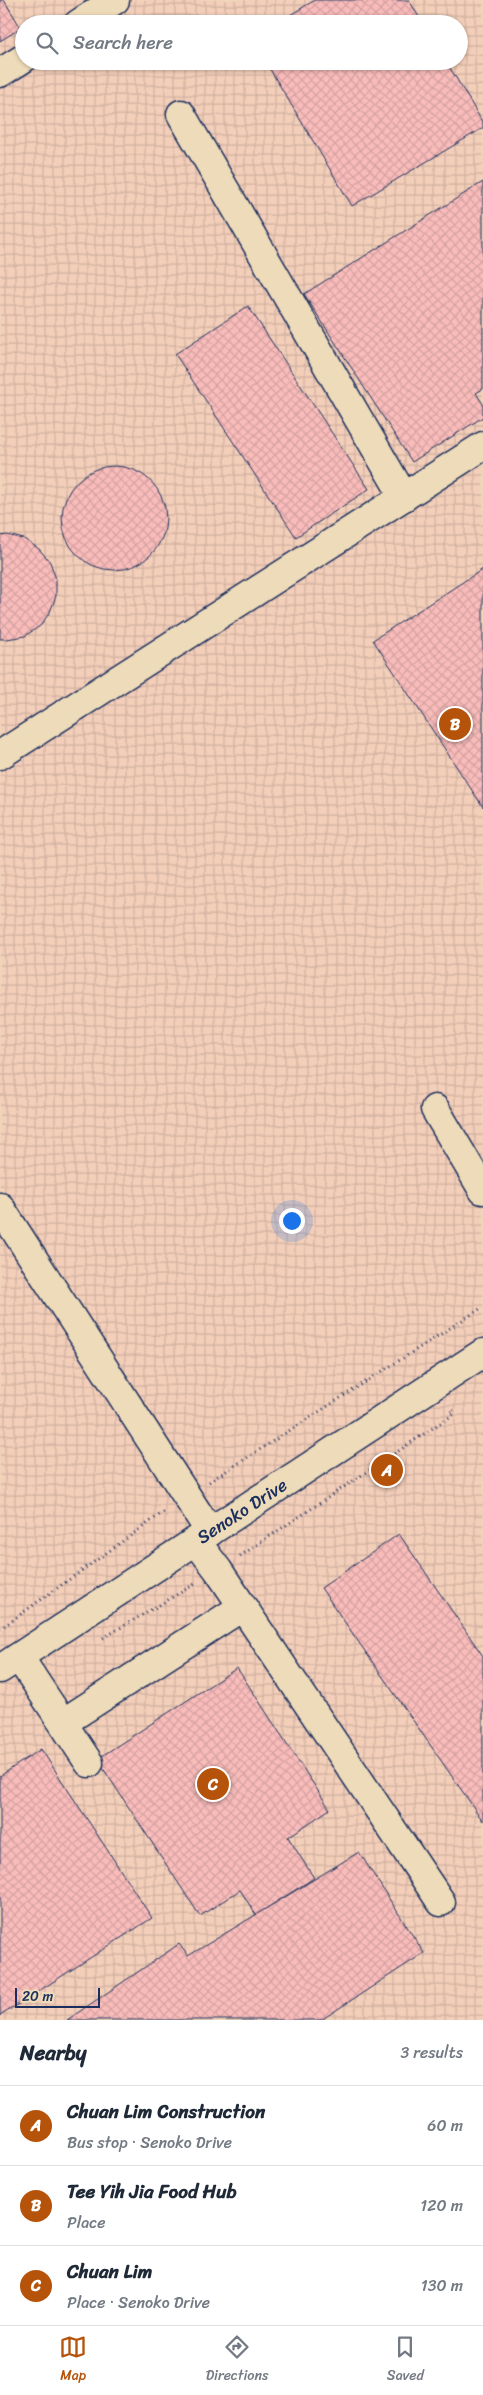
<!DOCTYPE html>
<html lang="en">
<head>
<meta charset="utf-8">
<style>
  :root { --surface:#fff; --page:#f2f2f3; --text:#1f2937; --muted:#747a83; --line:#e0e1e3; --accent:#b45309 }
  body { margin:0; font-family:Sriracha,sans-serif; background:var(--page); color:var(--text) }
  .scale { position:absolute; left:15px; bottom:12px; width:85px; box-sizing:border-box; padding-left:5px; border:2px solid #1b2f5e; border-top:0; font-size:14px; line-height:18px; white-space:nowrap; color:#1b2f5e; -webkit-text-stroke:4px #eedbb9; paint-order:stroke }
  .you { position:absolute; left:291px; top:1220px; width:18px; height:18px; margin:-12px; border:4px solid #fff; border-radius:50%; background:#1a73e8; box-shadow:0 0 0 8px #1a73e833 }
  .badge { display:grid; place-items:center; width:32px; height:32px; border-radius:50%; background:var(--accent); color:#fff; font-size:16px; font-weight:700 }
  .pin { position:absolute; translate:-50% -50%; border:2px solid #fff; box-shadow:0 1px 5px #0006 }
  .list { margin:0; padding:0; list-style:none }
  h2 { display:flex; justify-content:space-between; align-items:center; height:65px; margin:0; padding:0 20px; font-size:21px }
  h2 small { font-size:16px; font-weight:400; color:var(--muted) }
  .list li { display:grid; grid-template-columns:32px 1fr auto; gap:15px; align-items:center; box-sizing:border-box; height:80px; padding:0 20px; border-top:1px solid var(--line) }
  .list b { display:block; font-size:19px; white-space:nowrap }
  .list p { margin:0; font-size:16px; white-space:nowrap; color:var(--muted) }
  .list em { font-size:16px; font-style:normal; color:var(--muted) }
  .icon { flex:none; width:28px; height:28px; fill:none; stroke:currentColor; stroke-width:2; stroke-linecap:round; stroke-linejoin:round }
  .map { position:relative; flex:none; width:483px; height:2020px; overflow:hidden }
  .search { position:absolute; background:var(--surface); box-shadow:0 1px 4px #0004; left:15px; right:15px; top:15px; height:55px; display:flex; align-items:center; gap:12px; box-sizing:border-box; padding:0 18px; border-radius:28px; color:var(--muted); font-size:19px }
  .sheet { height:305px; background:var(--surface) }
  nav { display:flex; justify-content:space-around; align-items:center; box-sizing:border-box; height:70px; border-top:1px solid var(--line); background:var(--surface); font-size:14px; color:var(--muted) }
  nav a { display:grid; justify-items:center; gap:2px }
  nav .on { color:var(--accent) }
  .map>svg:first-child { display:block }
  .industrial { fill:url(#industrial-grid); fill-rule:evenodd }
  .building { fill:url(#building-cross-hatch); stroke:#1b2f5e }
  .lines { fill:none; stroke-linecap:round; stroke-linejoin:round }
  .minor-casing { stroke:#1b2f5e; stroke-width:31 }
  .path { stroke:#1b2f5e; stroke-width:3; stroke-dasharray:1 4; stroke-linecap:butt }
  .minor { stroke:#eedbb9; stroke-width:28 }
  .labels { text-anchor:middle; stroke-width:4.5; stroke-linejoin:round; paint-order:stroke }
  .street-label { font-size:18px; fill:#1b2f5e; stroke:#eedbb9 }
</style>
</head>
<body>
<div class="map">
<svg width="483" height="2020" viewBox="0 0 483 2020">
  <defs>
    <pattern id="industrial-grid" width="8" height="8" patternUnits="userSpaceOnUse" patternTransform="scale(1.25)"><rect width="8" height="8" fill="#f3ceb9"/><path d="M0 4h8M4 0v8" fill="none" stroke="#d0b1a1"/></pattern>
    <pattern id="building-cross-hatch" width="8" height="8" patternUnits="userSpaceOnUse" patternTransform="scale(1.25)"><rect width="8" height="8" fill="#f9bcba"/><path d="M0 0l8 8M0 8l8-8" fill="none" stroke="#d5a2a2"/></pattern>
  </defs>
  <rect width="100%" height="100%" fill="#f0d5b9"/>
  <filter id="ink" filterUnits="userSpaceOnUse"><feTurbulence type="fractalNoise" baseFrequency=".02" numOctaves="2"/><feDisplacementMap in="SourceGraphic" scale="10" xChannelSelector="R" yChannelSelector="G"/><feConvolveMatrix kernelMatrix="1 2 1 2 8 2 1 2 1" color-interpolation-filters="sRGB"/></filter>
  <g filter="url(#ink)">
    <path class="industrial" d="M0 0H483V2020H0ZM24 24H459V61H24Z"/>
    <g class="building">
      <path d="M0 0H4L21 28 0 41Z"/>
      <path d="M315 0H409L423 24H275Z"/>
      <path d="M265 61H446L483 123V128L352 206Z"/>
      <path d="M483 182V389L476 393 483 404V417L412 462 304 294Z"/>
      <path d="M248 306 369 489 296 537 175 354Z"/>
      <circle cx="114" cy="518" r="52"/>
      <path d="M7 535 24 539 39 549 50 562 56 579V596L50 612 40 626 25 636 7 639H0V536Z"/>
      <path d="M483 569V807L373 640Z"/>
      <path d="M399 1534 483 1656V1821L321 1588Z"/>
      <path d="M237 1668 330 1809 288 1837 314 1878 256 1915 240 1890 200 1916 97 1759Z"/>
      <path d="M41 1749 152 1918 0 2016V1776Z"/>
      <path d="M359 1852 424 1953 321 2020H67L179 1944 188 1956Z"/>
    </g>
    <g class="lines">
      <g class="minor-casing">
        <g id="minor">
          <path d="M78 24 115 0"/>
          <path d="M0 73 24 58"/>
          <path d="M181 114 404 497"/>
          <path d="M0 755 483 446"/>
          <path d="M435 1109 483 1190"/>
          <path d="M0 1207 210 1532"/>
          <path d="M196 1541 218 1570 441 1902"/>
          <path d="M19 1657 89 1763"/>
          <path d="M0 1669 483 1353"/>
          <path d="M64 1722 242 1607"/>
        </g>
      </g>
      <g class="path">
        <path d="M209 1482 483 1307"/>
        <path d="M240 1556 454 1414 451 1407"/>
        <path d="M0 1629 165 1511"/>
        <path d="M103 1638 195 1584"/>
      </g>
      <use href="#minor" class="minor"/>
    </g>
  </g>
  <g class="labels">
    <g class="street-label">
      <text transform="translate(242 1511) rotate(-33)" y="6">Senoko Drive</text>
    </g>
  </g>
</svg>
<div class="scale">20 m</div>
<div class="you"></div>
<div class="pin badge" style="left:387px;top:1470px">A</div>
<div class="pin badge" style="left:455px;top:724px">B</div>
<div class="pin badge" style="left:213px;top:1784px">C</div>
<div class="search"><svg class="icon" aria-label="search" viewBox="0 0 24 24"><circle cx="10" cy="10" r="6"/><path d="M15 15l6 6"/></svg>Search here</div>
</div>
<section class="sheet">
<h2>Nearby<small>3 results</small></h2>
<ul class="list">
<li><span class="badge">A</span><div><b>Chuan Lim Construction</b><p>Bus stop · Senoko Drive</p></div><em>60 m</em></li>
<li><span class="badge">B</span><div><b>Tee Yih Jia Food Hub</b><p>Place</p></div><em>120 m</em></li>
<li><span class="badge">C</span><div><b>Chuan Lim</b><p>Place · Senoko Drive</p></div><em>130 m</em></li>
</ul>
</section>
<nav>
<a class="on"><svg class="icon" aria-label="map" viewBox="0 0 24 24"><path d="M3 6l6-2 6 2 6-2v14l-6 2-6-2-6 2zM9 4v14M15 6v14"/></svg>Map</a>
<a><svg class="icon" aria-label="directions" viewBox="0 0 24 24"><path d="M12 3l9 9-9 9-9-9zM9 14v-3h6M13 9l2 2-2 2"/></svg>Directions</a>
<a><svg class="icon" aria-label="saved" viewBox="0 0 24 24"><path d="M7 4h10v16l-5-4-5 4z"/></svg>Saved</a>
</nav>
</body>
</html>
